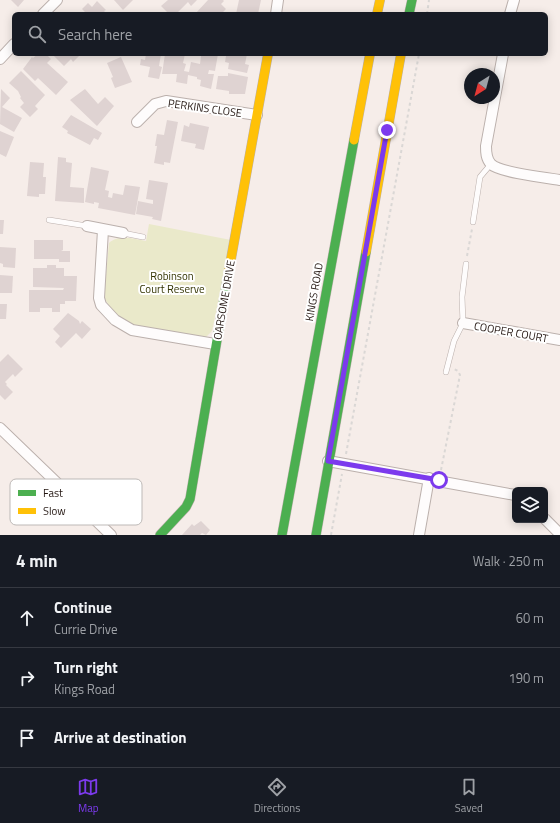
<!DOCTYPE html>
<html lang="en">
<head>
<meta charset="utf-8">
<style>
  :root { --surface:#171b24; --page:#242831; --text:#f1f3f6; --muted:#9ea1a6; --line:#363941; --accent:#7c3aed }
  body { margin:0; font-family:"Titillium Web",sans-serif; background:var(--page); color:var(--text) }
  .controls { position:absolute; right:12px; bottom:12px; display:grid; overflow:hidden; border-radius:6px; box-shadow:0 2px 10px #0003 }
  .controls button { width:36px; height:36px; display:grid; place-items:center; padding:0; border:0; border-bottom:1px solid var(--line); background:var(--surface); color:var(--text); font:20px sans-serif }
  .compass { position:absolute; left:464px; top:68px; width:36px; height:36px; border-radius:50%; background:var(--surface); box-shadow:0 2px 10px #0003; rotate:216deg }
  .stop { position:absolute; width:12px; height:12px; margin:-9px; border:3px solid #7c3aed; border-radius:50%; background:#fff }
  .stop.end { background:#7c3aed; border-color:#fff; box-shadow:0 1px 4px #0008 }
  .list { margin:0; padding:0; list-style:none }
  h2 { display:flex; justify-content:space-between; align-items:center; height:52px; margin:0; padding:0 16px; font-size:17px }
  h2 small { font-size:13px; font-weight:400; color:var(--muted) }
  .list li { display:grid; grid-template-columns:26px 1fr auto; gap:12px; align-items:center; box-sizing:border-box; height:60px; padding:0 16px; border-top:1px solid var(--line) }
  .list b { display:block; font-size:15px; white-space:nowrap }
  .list p { margin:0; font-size:13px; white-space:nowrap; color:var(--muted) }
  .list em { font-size:13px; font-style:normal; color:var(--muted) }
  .icon { flex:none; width:22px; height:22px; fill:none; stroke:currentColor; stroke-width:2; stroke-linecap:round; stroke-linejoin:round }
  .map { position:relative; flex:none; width:560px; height:535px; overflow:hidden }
  .search { position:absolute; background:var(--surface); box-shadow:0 2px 10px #0003; left:12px; right:12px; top:12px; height:44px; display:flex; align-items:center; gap:10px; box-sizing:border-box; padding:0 14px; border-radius:6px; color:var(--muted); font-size:15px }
  .sheet { height:232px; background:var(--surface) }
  nav { display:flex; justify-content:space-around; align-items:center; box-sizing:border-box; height:56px; border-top:1px solid var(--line); background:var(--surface); font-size:11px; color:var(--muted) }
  nav a { display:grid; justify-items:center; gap:2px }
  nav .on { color:var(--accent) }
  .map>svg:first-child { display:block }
  .green { fill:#eae9ca }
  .building { fill:#dfd3d2 }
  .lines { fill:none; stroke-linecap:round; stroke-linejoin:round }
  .lane-casing { stroke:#bbb0ac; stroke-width:6 }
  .street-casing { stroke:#bbb0ac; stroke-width:12 }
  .fast-casing { stroke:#bbb0ac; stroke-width:10 }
  .slow-casing { stroke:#bbb0ac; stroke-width:10 }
  .path { stroke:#dad7d5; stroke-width:2; stroke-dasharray:3 3; stroke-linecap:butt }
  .lane { stroke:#fefcfc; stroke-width:5 }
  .street { stroke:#fefcfc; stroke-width:10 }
  .fast { stroke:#4caf50; stroke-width:9 }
  .slow { stroke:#ffc107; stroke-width:9 }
  .route { stroke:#7c3aed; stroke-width:5 }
  .labels { text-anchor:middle; stroke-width:4; stroke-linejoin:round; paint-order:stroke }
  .street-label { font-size:11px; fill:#221510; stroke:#fff }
  .park-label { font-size:11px; fill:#333402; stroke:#fff }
  .key { fill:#fff; stroke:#bdb9b7; stroke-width:1 }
  .key-label { font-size:11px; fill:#221510 }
</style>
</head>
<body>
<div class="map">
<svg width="560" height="535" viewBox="0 0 560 535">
  <rect width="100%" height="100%" fill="#f6ede9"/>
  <path class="green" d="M149 224 231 240 212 331 206 337 200 338 132 325C121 319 108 308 104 296L109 243C119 234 134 239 146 241Z"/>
  <g class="building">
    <path d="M11 0H24L18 7Z"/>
    <path d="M114 0H133L123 10Z"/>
    <path d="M168 0H197L191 6 188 2 176 14H169L161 6Z"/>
    <path d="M208 0H223L224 1 221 4 226 9 221 14H195Z"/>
    <path d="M239 0H261L258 14H236Z"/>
    <path d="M97 1 106 10 104 11 107 14H87L82 9 88 3 92 7Z"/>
    <path d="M38 54H46L51 59 47 63 68 82 56 95 38 78 35 81 23 69 32 57 33 58Z"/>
    <path d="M52 54H79L80 55 73 62 71 59 64 66Z"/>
    <path d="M146 54H161L159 66 162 67 159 79 148 77 150 67 140 65 141 59 145 60Z"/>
    <path d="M165 54H185L183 63 186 64 184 71 189 72 191 62 200 64 201 56 197 54H218L215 71 209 70 208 74H214L211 89 200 86 201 80 197 79V77L188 75 187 84 176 82 177 74H162Z"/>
    <path d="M220 54H247L245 64 249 65 247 73 228 69 229 63 225 62 226 56Z"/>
    <path d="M121 57 132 82 115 88 111 78 113 77 107 63Z"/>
    <path d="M21 71 45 95 35 106 38 109 30 117 20 107 24 103 20 98 21 97 18 91 9 83Z"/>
    <path d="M228 73 248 77 245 94H229V91L216 89 218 76H228Z"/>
    <path d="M1 89 10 98 2 107 22 118 14 132 0 124Z"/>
    <path d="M85 89 98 104 105 97 114 106 97 126 70 100Z"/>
    <path d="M71 115 102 133 98 140 94 138 90 145 67 133 68 131 62 127Z"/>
    <path d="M167 120 178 122 170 163 164 162V165L154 163 157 146H155L157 134 164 135Z"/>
    <path d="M190 123 209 127 204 150 195 148 196 144 181 141 184 125 189 127Z"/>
    <path d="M0 131 14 137 6 157 0 154Z"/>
    <path d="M58 157 66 158V162L72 163 70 187 84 188V203L55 201Z"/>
    <path d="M30 162 44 163 43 177H46L45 194H39V197L27 196Z"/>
    <path d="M91 167 109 171 105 190 109 191 108 197 112 198 113 193 123 195 125 185 140 187 135 215 98 208 99 203 94 202V204L85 202Z"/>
    <path d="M149 180 168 183 161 221 152 219 153 217 136 214 138 201 153 204V200L146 199Z"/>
    <path d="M0 220H4L3 234H0Z"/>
    <path d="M34 240H63V250L61 251H70V262H59V259H34Z"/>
    <path d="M0 247 16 248 15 268 3 267V264L0 263Z"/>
    <path d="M47 265H56V268H64V276H77L76 301H65V304H60V312H52V308H40V312H29V290H63L64 288 33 287V268H47Z"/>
    <path d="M0 275 13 276 12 293H0Z"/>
    <path d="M0 304H7L6 319H0Z"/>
    <path d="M68 313 79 321 80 324 82 321 91 329 82 339 76 333 61 348 55 342 60 336 53 329Z"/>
    <path d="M8 354 23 369 15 377 13 374 5 382 7 384 6 385 13 392 5 400 0 395V362Z"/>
    <path d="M201 521 210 530 206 535 202 533 200 535H182L192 524 194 526Z"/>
  </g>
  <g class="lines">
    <g class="lane-casing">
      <g id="lane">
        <path d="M49 220 87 226"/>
        <path d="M473 222 480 177 491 164"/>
        <path d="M123 233 143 237"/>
        <path d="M446 372 454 341 463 323 462 297 466 264"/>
      </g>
    </g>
    <g class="street-casing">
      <g id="street">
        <path d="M43 14 57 0"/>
        <path d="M276 14 278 0"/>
        <path d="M510 14 514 0"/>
        <path d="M503 54 486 146C486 152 486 159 491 164 498 172 547 178 560 180"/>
        <path d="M0 59 14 44"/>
        <path d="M137 122 155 104 166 101 257 115"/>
        <path d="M87 226 123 233"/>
        <path d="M103 230 99 298 101 305 115 320 132 330 215 344"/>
        <path d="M463 323 560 340"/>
        <path d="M0 428 111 535"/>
        <path d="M328 461 515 495"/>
        <path d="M545 519 560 534"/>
        <path d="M419 535 429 478"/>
      </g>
    </g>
    <g class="fast-casing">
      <g id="fast">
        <path d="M409 14 412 0"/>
        <path d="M160 535 186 507 190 499 227 281"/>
        <path d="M282 535 354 140"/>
        <path d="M316 535 366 252"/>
      </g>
    </g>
    <g class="slow-casing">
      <g id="slow">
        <path d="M377 14 380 0"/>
        <path d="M354 140 370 54"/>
        <path d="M366 252 401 54"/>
        <path d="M227 281 268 54"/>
      </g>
    </g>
    <g class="path">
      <path d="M427 14 429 0"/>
      <path d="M467 256 472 229"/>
      <path d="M346 454 419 54"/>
      <path d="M441 470 460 375 458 371 454 369"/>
      <path d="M331 535 342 474"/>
    </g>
    <use href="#lane" class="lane"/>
    <use href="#street" class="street"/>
    <use href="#fast" class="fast"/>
    <use href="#slow" class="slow"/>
  </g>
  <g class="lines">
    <path class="route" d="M387 130 328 461 439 480"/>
  </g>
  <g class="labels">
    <g class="street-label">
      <text transform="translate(205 108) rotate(8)" y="4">PERKINS CLOSE</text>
      <text transform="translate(314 292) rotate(-80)" y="4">KINGS ROAD</text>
      <text transform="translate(224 300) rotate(-80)" y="4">OARSOME DRIVE</text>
      <text transform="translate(511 332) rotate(10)" y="4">COOPER COURT</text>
    </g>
    <g class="park-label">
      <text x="172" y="280">Robinson<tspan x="172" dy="13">Court Reserve</tspan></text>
    </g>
  </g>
  <rect x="10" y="479" width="132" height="46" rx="6" class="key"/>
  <rect x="18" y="490" width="18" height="6" fill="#4caf50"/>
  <rect x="18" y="508" width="18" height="6" fill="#ffc107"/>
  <g class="key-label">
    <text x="43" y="497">Fast</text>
    <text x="43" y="515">Slow</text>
  </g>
</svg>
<div class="controls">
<button><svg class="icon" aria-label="layers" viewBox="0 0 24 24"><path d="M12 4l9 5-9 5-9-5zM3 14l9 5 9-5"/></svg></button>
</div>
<svg class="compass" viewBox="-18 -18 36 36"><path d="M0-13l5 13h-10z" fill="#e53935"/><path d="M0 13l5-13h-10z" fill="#9ea1a6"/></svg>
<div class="stop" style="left:439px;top:480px"></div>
<div class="stop end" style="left:387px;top:130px"></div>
<div class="search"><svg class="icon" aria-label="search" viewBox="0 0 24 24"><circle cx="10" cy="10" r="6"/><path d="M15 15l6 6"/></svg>Search here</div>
</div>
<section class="sheet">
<h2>4 min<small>Walk · 250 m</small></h2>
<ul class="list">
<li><svg class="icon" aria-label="ahead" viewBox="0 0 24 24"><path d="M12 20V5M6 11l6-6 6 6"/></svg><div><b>Continue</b><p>Currie Drive</p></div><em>60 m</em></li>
<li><svg class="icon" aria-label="right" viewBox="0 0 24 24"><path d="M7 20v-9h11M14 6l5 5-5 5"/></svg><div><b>Turn right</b><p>Kings Road</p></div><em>190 m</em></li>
<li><svg class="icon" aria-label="arrive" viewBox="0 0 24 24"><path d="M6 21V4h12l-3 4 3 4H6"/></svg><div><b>Arrive at destination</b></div></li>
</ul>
</section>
<nav>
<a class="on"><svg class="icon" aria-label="map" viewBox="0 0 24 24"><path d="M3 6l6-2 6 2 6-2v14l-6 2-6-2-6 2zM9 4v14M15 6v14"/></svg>Map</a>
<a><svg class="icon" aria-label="directions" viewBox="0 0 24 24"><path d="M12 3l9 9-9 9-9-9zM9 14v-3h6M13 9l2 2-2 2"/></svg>Directions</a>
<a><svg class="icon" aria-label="saved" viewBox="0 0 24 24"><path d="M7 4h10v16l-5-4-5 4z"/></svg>Saved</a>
</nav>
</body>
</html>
